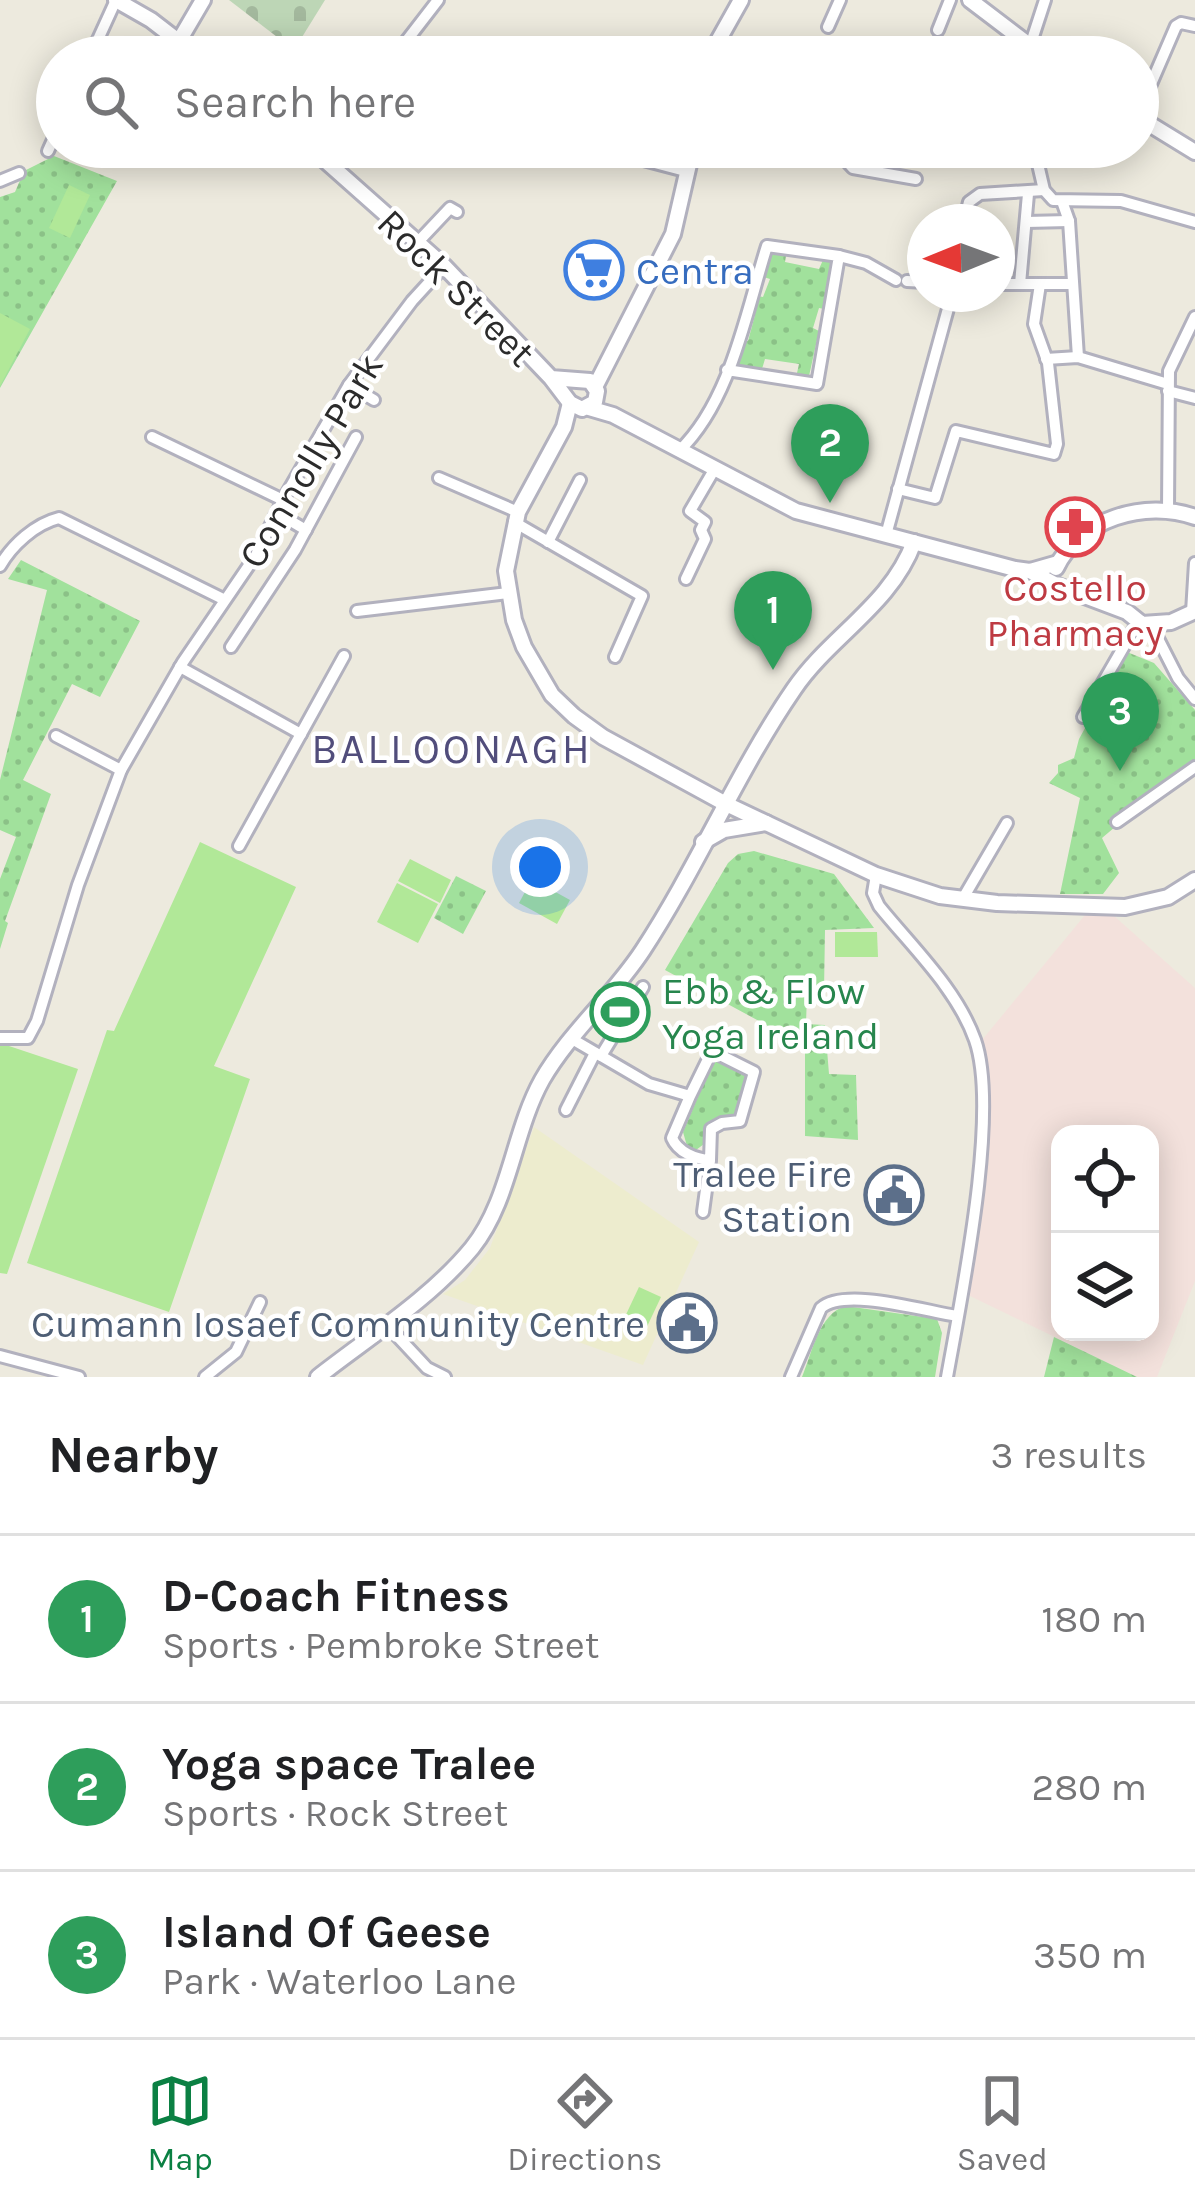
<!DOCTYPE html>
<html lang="en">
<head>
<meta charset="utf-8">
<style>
  :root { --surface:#fff; --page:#f6f6f6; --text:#202124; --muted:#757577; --line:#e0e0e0; --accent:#0b8043 }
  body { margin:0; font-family:Karla,sans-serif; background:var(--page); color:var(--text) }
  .controls { position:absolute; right:36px; bottom:36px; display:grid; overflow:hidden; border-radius:24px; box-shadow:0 6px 30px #0003 }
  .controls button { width:108px; height:108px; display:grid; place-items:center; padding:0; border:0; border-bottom:3px solid var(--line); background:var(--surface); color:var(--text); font:60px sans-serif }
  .compass { position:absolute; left:907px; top:204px; width:108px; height:108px; border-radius:50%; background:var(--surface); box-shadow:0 6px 30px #0003; rotate:269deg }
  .you { position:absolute; left:540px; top:867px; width:42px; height:42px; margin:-30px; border:9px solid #fff; border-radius:50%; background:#1a73e8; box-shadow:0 0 0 18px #1a73e833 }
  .badge { display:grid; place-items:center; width:78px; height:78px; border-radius:50%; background:var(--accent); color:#fff; font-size:39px; font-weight:700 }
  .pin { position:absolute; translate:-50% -99px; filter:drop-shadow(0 3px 6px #0008) }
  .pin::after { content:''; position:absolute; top:63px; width:42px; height:36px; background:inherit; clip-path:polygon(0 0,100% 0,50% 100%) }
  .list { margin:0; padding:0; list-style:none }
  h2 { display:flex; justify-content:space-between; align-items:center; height:156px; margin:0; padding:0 48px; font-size:51px }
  h2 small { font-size:39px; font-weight:400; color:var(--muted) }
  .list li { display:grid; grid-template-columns:78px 1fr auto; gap:36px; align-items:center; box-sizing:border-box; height:168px; padding:0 48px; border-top:3px solid var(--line) }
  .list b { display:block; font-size:45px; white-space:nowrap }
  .list p { margin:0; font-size:39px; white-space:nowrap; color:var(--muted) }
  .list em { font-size:39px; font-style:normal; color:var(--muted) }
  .icon { flex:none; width:66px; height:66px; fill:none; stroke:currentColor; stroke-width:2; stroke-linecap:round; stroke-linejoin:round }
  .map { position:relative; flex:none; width:1195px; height:1377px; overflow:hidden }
  .search { position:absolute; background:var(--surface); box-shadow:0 6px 30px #0003; left:36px; right:36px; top:36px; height:132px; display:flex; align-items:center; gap:30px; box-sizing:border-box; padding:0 42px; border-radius:66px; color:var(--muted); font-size:45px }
  .sheet { height:660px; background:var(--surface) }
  nav { display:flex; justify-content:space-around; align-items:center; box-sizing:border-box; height:168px; border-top:3px solid var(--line); background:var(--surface); font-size:33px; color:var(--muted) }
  nav a { display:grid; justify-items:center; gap:6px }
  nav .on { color:var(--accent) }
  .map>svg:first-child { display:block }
  .education { fill:#edecce }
  .medical { fill:#f3e1dc; fill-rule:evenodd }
  .grass { fill:url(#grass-dots) }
  .cemetery { fill:url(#cemetery-stones) }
  .pitch { fill:#b1e898 }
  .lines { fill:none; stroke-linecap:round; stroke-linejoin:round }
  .street-casing { stroke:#b2b1be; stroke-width:16 }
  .secondary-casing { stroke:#b2b1be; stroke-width:20 }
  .street { stroke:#fff; stroke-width:10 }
  .secondary { stroke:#fff; stroke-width:14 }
  .labels { text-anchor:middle; stroke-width:9; stroke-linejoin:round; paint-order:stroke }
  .shop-label { font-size:39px; fill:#366cbe; stroke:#fff; text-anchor:start }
  .street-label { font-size:39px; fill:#2b2b2b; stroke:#fff }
  .health-label { font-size:39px; fill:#be3a42; stroke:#fff }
  .leisure-label { font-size:39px; fill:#27864d; stroke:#fff; text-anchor:start }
  .service-label { font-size:39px; fill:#4e5e75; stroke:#fff; text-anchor:end }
  .neighbourhood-label { font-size:42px; letter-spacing:3px; fill:#514d7b; stroke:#fff }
</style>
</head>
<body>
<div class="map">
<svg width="1195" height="1377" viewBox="0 0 1195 1377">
  <defs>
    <pattern id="grass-dots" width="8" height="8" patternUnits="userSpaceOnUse" patternTransform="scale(3)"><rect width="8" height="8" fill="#a1e19c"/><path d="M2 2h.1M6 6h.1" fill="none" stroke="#8bc187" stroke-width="1.8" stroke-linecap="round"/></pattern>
    <pattern id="cemetery-stones" width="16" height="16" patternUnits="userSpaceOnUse" patternTransform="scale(3)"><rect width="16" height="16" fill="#bdd6b6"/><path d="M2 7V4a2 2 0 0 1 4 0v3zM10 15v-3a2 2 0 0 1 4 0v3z" fill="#a3b89d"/></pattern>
  </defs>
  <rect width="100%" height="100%" fill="#edeade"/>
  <path class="education" d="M534 1127 699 1242 643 1365 443 1294 465 1280 490 1248Z"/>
  <path class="medical" d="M1085 915H1113L1195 988V1281L1157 1377H1137L968 1295 978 1236 985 1145 982 1040ZM1060 1134H1150V1332H1060Z"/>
  <g class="grass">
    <path d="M54 156 117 181 0 388V197L15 192 24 171Z"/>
    <path d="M770 253 786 256 785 262 819 269 823 260 833 262 824 309 819 308 813 328 819 331 809 376 797 373 799 364 765 359 762 369 732 365 740 340 748 341 755 315 748 313 753 295 763 297 770 279 760 276Z"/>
    <path d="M21 560 140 621 100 697 72 684 23 780 51 794 5 921 8 923 0 949V879L16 837 0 830V780L47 590 8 579Z"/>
    <path d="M1127 652 1154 663 1195 710V762L1113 821 1115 827 1102 838 1119 873 1103 894H1060L1080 798 1049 783 1058 773V765L1074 758 1079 739Z"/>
    <path d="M754 851 834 874 874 928 825 930 824 991 807 994 806 1024 825 1025 829 1074 856 1075 858 1140 805 1136V1046L665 970 728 863 738 854Z"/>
    <path d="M456 876 486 891 463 934 434 918Z"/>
    <path d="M723 1060 747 1077 738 1115 708 1124 704 1144 696 1150 687 1146 683 1132 713 1061Z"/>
    <path d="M846 1306 937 1319 942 1333 935 1377H802C812 1353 819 1313 846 1306Z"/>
    <path d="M1054 1337 1137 1377H1044Z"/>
  </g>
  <path class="cemetery" d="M229 0H325L294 50Z"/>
  <g class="pitch">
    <path d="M69 185 90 195 70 238 49 228Z"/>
    <path d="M0 313 30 329 0 386Z"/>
    <path d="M200 842 296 887 214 1066 250 1079 169 1312 27 1263 107 1030 114 1031Z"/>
    <path d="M410 859 451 880 440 903 398 881Z"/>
    <path d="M532 879 570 900 557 924 519 903Z"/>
    <path d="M397 883 438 904 418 943 377 922Z"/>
    <path d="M835 932H877L878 957H835Z"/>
    <path d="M0 1043 78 1069 7 1274 0 1273Z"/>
    <path d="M639 1287 661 1297 644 1333 622 1323Z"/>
  </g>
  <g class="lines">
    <g class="street-casing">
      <g id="street">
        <path d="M828 27 840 0"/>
        <path d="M938 30 950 0"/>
        <path d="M1030 46 1045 0"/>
        <path d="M90 57 116 0"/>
        <path d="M394 57 438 0"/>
        <path d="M1138 114 1176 26 1181 23 1195 26"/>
        <path d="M594 147 689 172"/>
        <path d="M811 147 840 154 853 168 916 179"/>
        <path d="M1034 147 1044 190 1053 200 1121 201 1195 222"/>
        <path d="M48 151 57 131"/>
        <path d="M0 181 19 173"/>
        <path d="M1062 201 1069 221 1078 357"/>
        <path d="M964 222 969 202 980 194 1044 190"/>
        <path d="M1026 222 1069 221"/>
        <path d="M417 243 450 208 457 212"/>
        <path d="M839 256 866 263 896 280"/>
        <path d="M907 281 925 282"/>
        <path d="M997 284H1072"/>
        <path d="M1020 284 1028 194"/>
        <path d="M1046 359 1078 357 1168 384"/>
        <path d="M349 385 374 400"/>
        <path d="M1168 391 1195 398"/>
        <path d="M152 437 283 500"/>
        <path d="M679 451C731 401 746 312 767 246L839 256 817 384 727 370"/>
        <path d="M439 478 518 512"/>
        <path d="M898 489 935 498 956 431 1054 454 1057 444 1048 363 1034 324 1040 284"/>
        <path d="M1168 510 1169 371 1195 317"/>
        <path d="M277 513 306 530"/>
        <path d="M514 522 642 596 615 657"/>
        <path d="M886 535 952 294"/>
        <path d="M548 542 580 480"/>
        <path d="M0 566C12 545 35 524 59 518L223 599"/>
        <path d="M686 579 705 539 701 530 705 522 690 511 714 470"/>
        <path d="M357 611 508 593"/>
        <path d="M1192 612 1195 563"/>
        <path d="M1151 625 1178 678 1195 699"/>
        <path d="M231 647 295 550 356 437"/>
        <path d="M180 667 301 734"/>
        <path d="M1083 717 1138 622"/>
        <path d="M56 736 121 770"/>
        <path d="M1117 822 1195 767"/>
        <path d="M239 846 344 656"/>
        <path d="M876 875 873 893 879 906C912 947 957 989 975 1040 1000 1112 961 1298 947 1377"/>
        <path d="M962 900 1007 823"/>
        <path d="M0 1038H28L37 1021 78 885 121 770 183 662 256 555 283 500 349 385 412 301 444 266"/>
        <path d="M572 1039 649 1084 690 1096 712 1051 754 1072 740 1121 722 1123 711 1129 710 1160C695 1159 678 1152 672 1138L690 1096"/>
        <path d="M601 1056 643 987"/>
        <path d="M566 1110 595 1053"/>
        <path d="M703 1212 710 1160"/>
        <path d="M386 1324 427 1368 445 1377"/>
        <path d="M0 1356 79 1377"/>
        <path d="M205 1377 236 1352 260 1302"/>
        <path d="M791 1377 821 1308C845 1287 924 1311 957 1316"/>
      </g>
    </g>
    <g class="secondary-casing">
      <g id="secondary">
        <path d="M116 0 151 20 199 57"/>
        <path d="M970 0 1045 57"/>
        <path d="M179 41 203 0"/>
        <path d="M709 57 741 0"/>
        <path d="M1138 117 1195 152"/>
        <path d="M310 147 444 266 551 378 570 403 582 409 595 402 597 391 590 381 551 378"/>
        <path d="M595 387 673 234 693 147"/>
        <path d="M570 403 564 427 518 512 506 571 514 620 524 647 552 695 574 716 603 737 724 803 876 875 940 896 997 903 1125 907 1168 897 1195 880"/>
        <path d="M589 408 613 415 796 511 1015 569 1030 571 1058 563"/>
        <path d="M1056 568C1079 519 1145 499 1195 517"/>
        <path d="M1030 571 1058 586 1127 612 1142 624 1171 622 1195 611"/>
        <path d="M703 842 724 830 766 823"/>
        <path d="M318 1377C369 1337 430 1299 472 1248 510 1201 513 1132 542 1080 569 1033 613 996 643 950 698 866 737 772 794 689 830 636 891 605 914 542"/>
      </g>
    </g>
    <use href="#street" class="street"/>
    <use href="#secondary" class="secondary"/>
  </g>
  <defs>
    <g id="supermarket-ring" transform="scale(3)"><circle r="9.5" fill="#fff" stroke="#3f7fe0" stroke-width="1.5"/><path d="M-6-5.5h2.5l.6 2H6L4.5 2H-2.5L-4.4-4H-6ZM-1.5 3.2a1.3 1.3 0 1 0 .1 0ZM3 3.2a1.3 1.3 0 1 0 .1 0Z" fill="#3f7fe0"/></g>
    <g id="pharmacy-ring" transform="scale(3)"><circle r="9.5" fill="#fff" stroke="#e0444e" stroke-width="1.5"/><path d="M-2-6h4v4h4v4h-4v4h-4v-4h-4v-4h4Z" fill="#e0444e"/></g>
    <g id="stadium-ring" transform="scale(3)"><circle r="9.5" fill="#fff" stroke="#2e9e5b" stroke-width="1.5"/><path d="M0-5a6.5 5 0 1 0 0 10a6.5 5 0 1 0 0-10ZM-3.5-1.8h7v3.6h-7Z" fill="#2e9e5b"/></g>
    <g id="civic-ring" transform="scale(3)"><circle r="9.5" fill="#fff" stroke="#5c6f8a" stroke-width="1.5"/><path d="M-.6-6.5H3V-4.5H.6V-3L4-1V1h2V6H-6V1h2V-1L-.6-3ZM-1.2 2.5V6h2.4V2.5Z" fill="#5c6f8a"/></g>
  </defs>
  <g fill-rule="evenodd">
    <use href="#supermarket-ring" x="594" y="270"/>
    <use href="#pharmacy-ring" x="1075" y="527"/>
    <use href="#stadium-ring" x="620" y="1012"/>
    <use href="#civic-ring" x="894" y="1195"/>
    <use href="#civic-ring" x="687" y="1323"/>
  </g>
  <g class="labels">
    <g class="shop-label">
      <text x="636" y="284">Centra</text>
    </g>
    <g class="street-label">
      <text transform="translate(457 287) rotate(45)" y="14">Rock Street</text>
      <text transform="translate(310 460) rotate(-59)" y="14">Connolly Park</text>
    </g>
    <g class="health-label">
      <text x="1075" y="601">Costello<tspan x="1075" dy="45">Pharmacy</tspan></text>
    </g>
    <g class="leisure-label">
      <text x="662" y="1004">Ebb &amp; Flow<tspan x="662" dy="45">Yoga Ireland</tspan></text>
    </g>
    <g class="service-label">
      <text x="852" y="1187">Tralee Fire<tspan x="852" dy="45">Station</tspan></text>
      <text x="645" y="1337">Cumann Iosaef Community Centre</text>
    </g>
    <g class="neighbourhood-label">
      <text x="452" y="763">BALLOONAGH</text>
    </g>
  </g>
</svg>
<div class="controls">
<button><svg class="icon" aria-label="locate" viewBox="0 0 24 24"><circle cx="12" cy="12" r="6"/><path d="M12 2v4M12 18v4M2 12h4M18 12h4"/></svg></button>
<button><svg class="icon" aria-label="layers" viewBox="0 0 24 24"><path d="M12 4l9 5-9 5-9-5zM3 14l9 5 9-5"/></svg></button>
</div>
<svg class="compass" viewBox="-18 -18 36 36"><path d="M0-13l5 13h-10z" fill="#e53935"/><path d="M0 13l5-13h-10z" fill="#757577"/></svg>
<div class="you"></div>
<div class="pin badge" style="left:773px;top:670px;background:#2e9e5b">1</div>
<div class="pin badge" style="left:830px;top:503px;background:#2e9e5b">2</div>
<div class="pin badge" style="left:1120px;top:771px;background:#2e9e5b">3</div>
<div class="search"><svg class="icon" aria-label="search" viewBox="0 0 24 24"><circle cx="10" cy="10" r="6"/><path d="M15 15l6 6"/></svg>Search here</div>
</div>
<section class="sheet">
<h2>Nearby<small>3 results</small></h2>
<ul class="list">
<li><span class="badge" style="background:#2e9e5b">1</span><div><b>D-Coach Fitness</b><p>Sports · Pembroke Street</p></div><em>180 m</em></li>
<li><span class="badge" style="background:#2e9e5b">2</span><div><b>Yoga space Tralee</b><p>Sports · Rock Street</p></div><em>280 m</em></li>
<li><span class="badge" style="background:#2e9e5b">3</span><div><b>Island Of Geese</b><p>Park · Waterloo Lane</p></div><em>350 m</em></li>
</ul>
</section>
<nav>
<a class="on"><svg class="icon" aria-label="map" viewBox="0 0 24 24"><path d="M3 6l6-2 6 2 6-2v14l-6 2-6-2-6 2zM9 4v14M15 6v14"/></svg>Map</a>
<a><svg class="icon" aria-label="directions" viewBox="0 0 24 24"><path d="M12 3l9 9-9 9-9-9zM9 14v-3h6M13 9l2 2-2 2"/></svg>Directions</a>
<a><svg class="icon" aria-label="saved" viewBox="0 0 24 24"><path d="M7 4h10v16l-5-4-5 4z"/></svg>Saved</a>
</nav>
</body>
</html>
